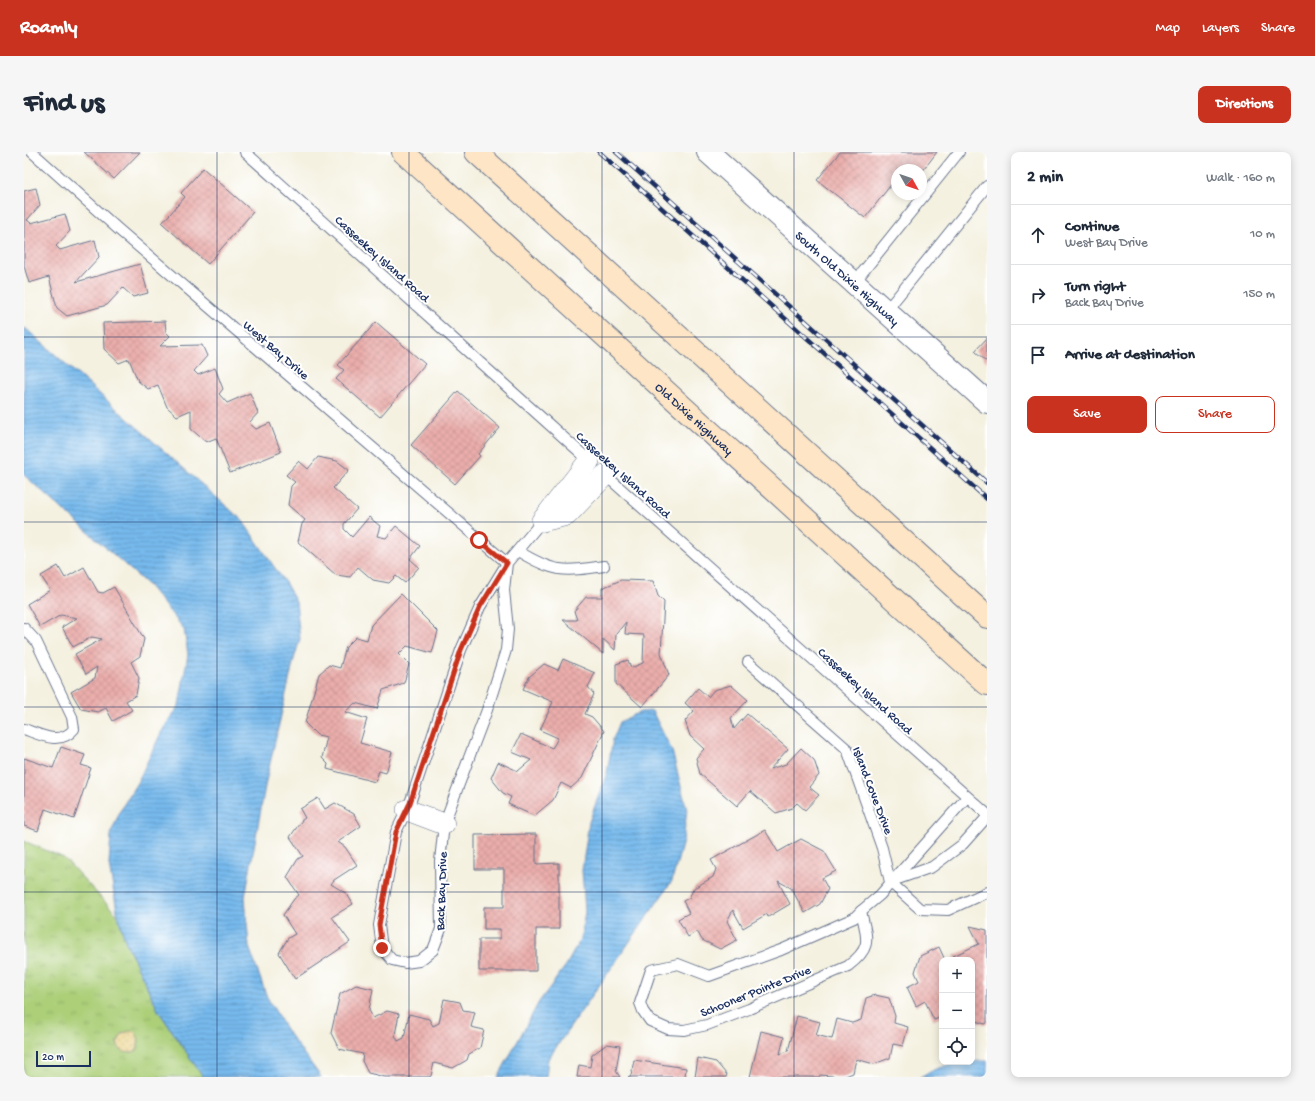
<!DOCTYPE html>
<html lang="en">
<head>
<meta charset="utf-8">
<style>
  :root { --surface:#fff; --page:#f6f6f7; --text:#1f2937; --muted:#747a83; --line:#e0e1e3; --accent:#c8321e }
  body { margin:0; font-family:"Gochi Hand",sans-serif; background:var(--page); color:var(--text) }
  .controls { position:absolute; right:12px; bottom:12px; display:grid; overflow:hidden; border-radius:8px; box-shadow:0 2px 10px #0003 }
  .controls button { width:36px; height:36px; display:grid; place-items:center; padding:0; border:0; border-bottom:1px solid var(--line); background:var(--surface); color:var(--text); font:20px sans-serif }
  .compass { position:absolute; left:867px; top:12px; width:36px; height:36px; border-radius:50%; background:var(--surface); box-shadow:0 2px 10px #0003; rotate:130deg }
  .scale { position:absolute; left:12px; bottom:10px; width:55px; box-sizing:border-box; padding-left:4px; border:2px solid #1b2f5e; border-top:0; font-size:11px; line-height:14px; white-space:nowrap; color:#1b2f5e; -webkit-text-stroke:3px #fff; paint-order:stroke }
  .stop { position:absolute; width:12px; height:12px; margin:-9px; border:3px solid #c8321e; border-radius:50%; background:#fff }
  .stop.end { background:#c8321e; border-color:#fff; box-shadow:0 1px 4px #0008 }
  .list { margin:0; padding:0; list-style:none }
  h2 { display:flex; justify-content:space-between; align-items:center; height:52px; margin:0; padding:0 16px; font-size:17px }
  h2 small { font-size:13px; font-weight:400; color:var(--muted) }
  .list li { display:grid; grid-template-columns:26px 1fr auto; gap:12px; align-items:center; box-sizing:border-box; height:60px; padding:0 16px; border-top:1px solid var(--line) }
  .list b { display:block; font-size:15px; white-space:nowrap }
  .list p { margin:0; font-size:13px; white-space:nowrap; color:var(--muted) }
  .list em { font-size:13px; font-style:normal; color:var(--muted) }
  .actions { display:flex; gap:8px; padding:12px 16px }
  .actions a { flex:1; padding:9px 0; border:1px solid var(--accent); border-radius:8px; text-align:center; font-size:14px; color:var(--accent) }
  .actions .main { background:var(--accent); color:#fff }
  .icon { flex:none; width:22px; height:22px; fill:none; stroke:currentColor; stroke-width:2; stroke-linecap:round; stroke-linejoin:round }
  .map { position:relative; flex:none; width:963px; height:925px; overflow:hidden; border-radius:8px }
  header { display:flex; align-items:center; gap:24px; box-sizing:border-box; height:56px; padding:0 20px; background:var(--accent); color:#fff }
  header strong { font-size:19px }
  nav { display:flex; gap:22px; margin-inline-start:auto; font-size:14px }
  .intro { display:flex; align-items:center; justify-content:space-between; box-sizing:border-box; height:96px; padding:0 24px }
  h1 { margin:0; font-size:28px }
  .button { padding:10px 18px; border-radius:8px; background:var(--accent); color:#fff; font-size:14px; font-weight:700 }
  main { display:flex; gap:24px; padding:0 24px }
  aside { flex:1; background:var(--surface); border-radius:8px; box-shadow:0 2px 10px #0003 }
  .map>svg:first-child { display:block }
  .grass { fill:url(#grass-tufts); stroke:#647f6b }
  .sand { fill:url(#sand-dots); stroke:#84847e }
  .water { fill:url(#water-rules); stroke:#4974a6 }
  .building { fill:url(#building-cross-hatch) }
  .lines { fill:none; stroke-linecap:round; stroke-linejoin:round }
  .service-casing { stroke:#67738c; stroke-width:12 }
  .minor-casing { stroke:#67738c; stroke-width:22 }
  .tertiary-casing { stroke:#67738c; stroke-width:24 }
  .secondary-casing { stroke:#67738c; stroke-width:24 }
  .service { stroke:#fff; stroke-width:10 }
  .minor { stroke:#fff; stroke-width:21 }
  .tertiary { stroke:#fff; stroke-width:22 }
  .secondary { stroke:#fde5c5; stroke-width:22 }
  .rail-casing { stroke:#1b2f5e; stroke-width:4.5 }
  .rail { stroke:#fff; stroke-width:3; stroke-dasharray:9; stroke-linecap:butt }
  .route { stroke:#c8321e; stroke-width:5 }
  .grid { fill:none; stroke:#1b2f5e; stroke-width:1; stroke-opacity:0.55 }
  .labels { text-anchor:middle; stroke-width:4; stroke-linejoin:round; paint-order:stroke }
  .street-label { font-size:13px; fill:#1b2f5e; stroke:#fff }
</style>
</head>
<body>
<header>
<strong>Roamly</strong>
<nav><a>Map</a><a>Layers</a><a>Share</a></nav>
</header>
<div class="intro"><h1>Find us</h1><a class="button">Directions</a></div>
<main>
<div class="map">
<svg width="963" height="925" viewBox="0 0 963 925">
  <defs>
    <pattern id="grass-tufts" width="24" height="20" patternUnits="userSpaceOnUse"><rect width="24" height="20" fill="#accf78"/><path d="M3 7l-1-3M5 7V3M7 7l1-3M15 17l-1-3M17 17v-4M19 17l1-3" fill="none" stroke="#93b26a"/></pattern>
    <pattern id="sand-dots" width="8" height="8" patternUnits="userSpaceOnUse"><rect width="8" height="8" fill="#eeda9e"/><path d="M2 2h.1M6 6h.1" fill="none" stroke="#ccbb8a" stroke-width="1.8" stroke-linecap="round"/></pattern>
    <pattern id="water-rules" width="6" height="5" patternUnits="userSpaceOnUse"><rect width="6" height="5" fill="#77baed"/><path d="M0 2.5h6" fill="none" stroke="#6198c3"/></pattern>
    <pattern id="building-cross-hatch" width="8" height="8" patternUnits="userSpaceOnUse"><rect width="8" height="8" fill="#eaadaa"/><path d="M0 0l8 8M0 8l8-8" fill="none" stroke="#c89595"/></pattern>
  </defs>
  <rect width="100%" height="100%" fill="#fff"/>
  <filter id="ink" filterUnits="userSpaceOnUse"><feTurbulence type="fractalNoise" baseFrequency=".025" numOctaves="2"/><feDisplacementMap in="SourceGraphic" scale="8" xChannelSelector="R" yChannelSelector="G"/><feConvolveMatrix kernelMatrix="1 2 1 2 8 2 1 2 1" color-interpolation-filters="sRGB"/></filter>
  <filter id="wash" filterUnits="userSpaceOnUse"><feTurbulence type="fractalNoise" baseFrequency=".012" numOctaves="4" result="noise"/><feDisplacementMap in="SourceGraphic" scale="16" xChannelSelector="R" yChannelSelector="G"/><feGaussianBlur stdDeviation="0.9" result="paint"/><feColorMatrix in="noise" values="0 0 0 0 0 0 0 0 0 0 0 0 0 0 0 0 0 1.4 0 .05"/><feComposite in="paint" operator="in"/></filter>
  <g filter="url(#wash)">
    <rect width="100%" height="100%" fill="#f4f1e0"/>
    <path class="grass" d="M0 689 40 706 94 764 101 788 134 858 179 925H0Z"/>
    <path class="sand" d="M106 879 112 880 115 888 113 898C106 903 96 901 93 892L98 882Z"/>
    <g class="water">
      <path d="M0 175 218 368 262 432 272 450 276 487 270 507 242 629 221 745 225 795 243 845 265 882 297 925H179L134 858 101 788 94 764 85 713 87 681 97 657 114 629 138 579 155 553 164 502 160 477 125 434 0 323Z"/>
      <path d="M628 559 648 599 663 658 659 689 648 729 524 907 522 925H474L515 850 543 812 557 786 561 759 558 718 565 670 583 621 589 587 596 570 616 560Z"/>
      <path d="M963 909V925H896C917 912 940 909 963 909Z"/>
    </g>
    <g id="blocks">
      <g class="building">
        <path d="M60 0H116L90 27Z"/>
        <path d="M816 0H913L897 21V18H873V25L841 66 793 28Z"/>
        <path d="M179 16 229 60 184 112 138 71 161 45 157 41Z"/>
        <path d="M12 36 16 53 3 68 7 71 41 62 46 79 32 94 36 98 71 88 75 105 52 130 116 112 124 141 109 145 99 136 83 153 43 164 33 156 25 125 5 131 0 114V39Z"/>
        <path d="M141 169 142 180 146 184 136 194 178 193 183 204 170 219 174 223 191 216 199 237 195 242 203 251 226 241 234 261 225 271 232 277 246 271 257 300 206 321 192 286 182 290 167 277V258L153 264 143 255 134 233 124 237 114 229 105 207 95 211 80 197 79 171Z"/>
        <path d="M352 170 401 212 356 265 312 227 320 218 314 213Z"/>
        <path d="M963 186V210L951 199Z"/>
        <path d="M434 239 476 276 454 302 456 304 431 332 387 293Z"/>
        <path d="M294 305 313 309 325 318 309 336 333 357 320 372V377L328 385 345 365 356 374 353 384 362 386 372 374 396 394 386 407 395 415 381 431 372 424 365 431 349 428 334 415 326 425 312 423 274 390 278 372 281 368 264 353 267 334 271 330 262 323 275 309 284 317Z"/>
        <path d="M34 414 41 426 60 415 74 440 79 441 90 435 120 487 116 504 107 510 115 526 112 543 102 549 108 558 89 569 82 556 74 560 57 557 47 540 71 526 73 515 62 522 51 502 78 487 68 485 49 495 38 475 53 466 37 463 16 475 3 452 26 438 17 424Z"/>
        <path d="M597 428 629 429 634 444 640 450 637 501 645 523 618 555 592 532V512L604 508 607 516 619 511 620 483 601 482 602 470 592 482 591 498 579 487V502L539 468H553L550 459 562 445H578V436Z"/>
        <path d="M377 442 414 479 408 501 383 494 375 502 385 512 380 531 359 538 353 557 331 551 321 560 343 567 336 591 368 600 362 621 355 619 351 630 303 617 304 612 298 606 303 585 293 583 281 571 295 522 305 513 316 516 322 495 332 485 343 488 347 473Z"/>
        <path d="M539 507 571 521 564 535 570 542 561 562 568 565 580 579 558 626 547 636 537 631 529 648 510 664 484 652 487 645 479 641 467 626 474 610 494 619 507 608 488 600 497 582 528 596 530 593 534 586 516 578 529 550 499 537 505 525 520 512 534 518Z"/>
        <path d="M707 533 724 548 707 566 710 577 723 562 764 597 746 617 762 612 777 596 790 608 795 623 785 635 795 643 781 658 773 651 768 656 752 661 726 639 713 654 676 622 672 606 680 597 666 584 661 569 670 559 661 551 674 536 684 545 690 538Z"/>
        <path d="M37 595 61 603 57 613 67 616 50 667 21 657 14 679 0 674V606L29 616Z"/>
        <path d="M294 646 301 657 311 651 330 662 337 674 314 690 321 695 333 713 310 728 307 732 323 742 329 752 308 765 326 790 271 827 255 801 264 786 271 782 259 763 270 747 275 743 263 725 274 707 279 704 266 685 278 668 281 666 276 657Z"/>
        <path d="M741 678 754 700 777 687 800 699 812 719 798 726 804 737 796 752 781 761 767 736 754 729 766 752 744 765 743 762 719 776 709 758 703 769 713 788 696 797 678 788 673 779 664 785 654 767 665 761 659 749 665 746 670 736 689 725 692 717 687 708Z"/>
        <path d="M512 682V712L535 711V777H512V819H455V787H476V777H460V755H480V717H451V683Z"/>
        <path d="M946 774 963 778V871L961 872 948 868V808H931L929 804 955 792Z"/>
        <path d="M915 795 921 808H918V865L910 868 901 849 892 854 883 835 895 829 891 820 896 804Z"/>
        <path d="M332 833 349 837 345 858 349 866 363 859 375 862 371 883 374 889 380 886 385 862 405 867 409 874 415 871 420 847 436 850 439 858 451 860 447 875 460 878 456 896 445 902 443 908 429 916 410 911 407 924 405 925H361L344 921 338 909 339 902 315 897 307 881 316 842Z"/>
        <path d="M851 843 865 846 871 864 870 871 884 875 879 894 869 892 866 906 850 912 832 907 829 921 819 925 796 923 795 925H726L737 879 760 885 756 902 764 899 773 864 796 870 792 883 808 887 813 867 828 871 837 868 842 846Z"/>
        <path d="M583 892 596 894 592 919 596 925H553L555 913 566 915 568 903Z"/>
        <path d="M674 906 692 910 703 923 702 925H671Z"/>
        <path d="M610 908 662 916 661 925H604L607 923Z"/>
      </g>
    </g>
  </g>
  <g filter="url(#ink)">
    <use href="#blocks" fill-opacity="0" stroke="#67738c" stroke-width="1"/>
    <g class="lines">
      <g class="service-casing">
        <g id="service">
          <path d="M8 0 94 77 483 411 480 438 484 477 482 498 463 558 420 672 416 709 417 777 409 798 395 809 381 811 368 808 358 796 355 773 372 680 386 651 437 498 456 455 483 411 518 369"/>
          <path d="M221 0 567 310"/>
          <path d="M830 131 935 0"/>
          <path d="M862 159 963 34"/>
          <path d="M579 321 963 662"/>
          <path d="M494 399C530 421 539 420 580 414"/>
          <path d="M0 476 12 489 48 565 50 577C36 594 17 583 0 577"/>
          <path d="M724 510 823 597 858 696 866 730 896 757 924 758 963 740"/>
          <path d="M868 729 908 715 939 692 963 665"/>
          <path d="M837 759C843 787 849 795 824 814L725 857 683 873 660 878 644 877 626 869 619 859 616 851 627 818 654 812 685 824 757 798 830 766Z"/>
          <path d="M837 759 856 743 943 645"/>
        </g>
      </g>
      <g class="minor-casing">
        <g id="minor">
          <path d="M518 369 543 363 581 323"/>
          <path d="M518 369 565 309"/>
          <path d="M383 658 420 672"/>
        </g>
      </g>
      <g class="tertiary-casing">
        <g id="tertiary">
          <path id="s1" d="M684 0 963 250"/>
        </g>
      </g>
      <g class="secondary-casing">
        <g id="secondary">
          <path id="s2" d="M379 0 963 532"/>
          <path d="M452 0 963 465"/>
        </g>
      </g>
      <use href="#service" class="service"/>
      <use href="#minor" class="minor"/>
      <use href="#tertiary" class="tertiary"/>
      <use href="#secondary" class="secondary"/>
      <g class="rail-casing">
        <g id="rail">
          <path d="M575 0 963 347"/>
          <path d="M592 0 963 331"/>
        </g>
      </g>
      <use href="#rail" class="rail"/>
    </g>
  </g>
  <g class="lines" filter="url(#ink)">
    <path class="route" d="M358 796 355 773 372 680 386 651 437 498 456 455 483 411 455 388"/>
  </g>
  <path class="grid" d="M193 0V925M385 0V925M578 0V925M770 0V925M0 185H963M0 370H963M0 555H963M0 740H963"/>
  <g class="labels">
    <g class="street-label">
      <text transform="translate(359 106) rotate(42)" y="5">Casseekey Island Road</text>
      <text dy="5" stroke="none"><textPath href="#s1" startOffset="188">South Old Dixie Highway</textPath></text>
      <text transform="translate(253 197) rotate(41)" y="5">West Bay Drive</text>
      <text dy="5" stroke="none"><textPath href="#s2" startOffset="395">Old Dixie Highway</textPath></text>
      <text transform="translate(600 322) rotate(42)" y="5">Casseekey Island Road</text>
      <text transform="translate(842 538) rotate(42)" y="5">Casseekey Island Road</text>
      <text transform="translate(850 638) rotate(69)" y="5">Island Cove Drive</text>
      <text transform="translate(416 739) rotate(-88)" y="5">Back Bay Drive</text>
      <text transform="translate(731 838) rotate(-22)" y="5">Schooner Pointe Drive</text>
    </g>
  </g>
</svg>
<div class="controls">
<button>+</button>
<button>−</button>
<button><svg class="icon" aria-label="locate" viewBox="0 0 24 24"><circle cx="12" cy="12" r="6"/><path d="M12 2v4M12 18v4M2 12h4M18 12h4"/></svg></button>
</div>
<svg class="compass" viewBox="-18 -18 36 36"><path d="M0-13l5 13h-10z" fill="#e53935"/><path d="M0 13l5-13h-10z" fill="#747a83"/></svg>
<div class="scale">20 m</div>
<div class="stop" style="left:455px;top:388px"></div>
<div class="stop end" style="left:358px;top:796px"></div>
</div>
<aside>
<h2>2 min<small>Walk · 160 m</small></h2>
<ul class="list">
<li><svg class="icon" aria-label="ahead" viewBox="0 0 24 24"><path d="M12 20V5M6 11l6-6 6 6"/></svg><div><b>Continue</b><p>West Bay Drive</p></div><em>10 m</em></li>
<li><svg class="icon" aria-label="right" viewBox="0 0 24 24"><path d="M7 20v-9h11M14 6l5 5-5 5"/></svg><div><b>Turn right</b><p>Back Bay Drive</p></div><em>150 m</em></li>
<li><svg class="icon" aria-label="arrive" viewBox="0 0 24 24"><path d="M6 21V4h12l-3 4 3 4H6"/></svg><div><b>Arrive at destination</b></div></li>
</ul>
<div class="actions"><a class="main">Save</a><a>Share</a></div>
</aside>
</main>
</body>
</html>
